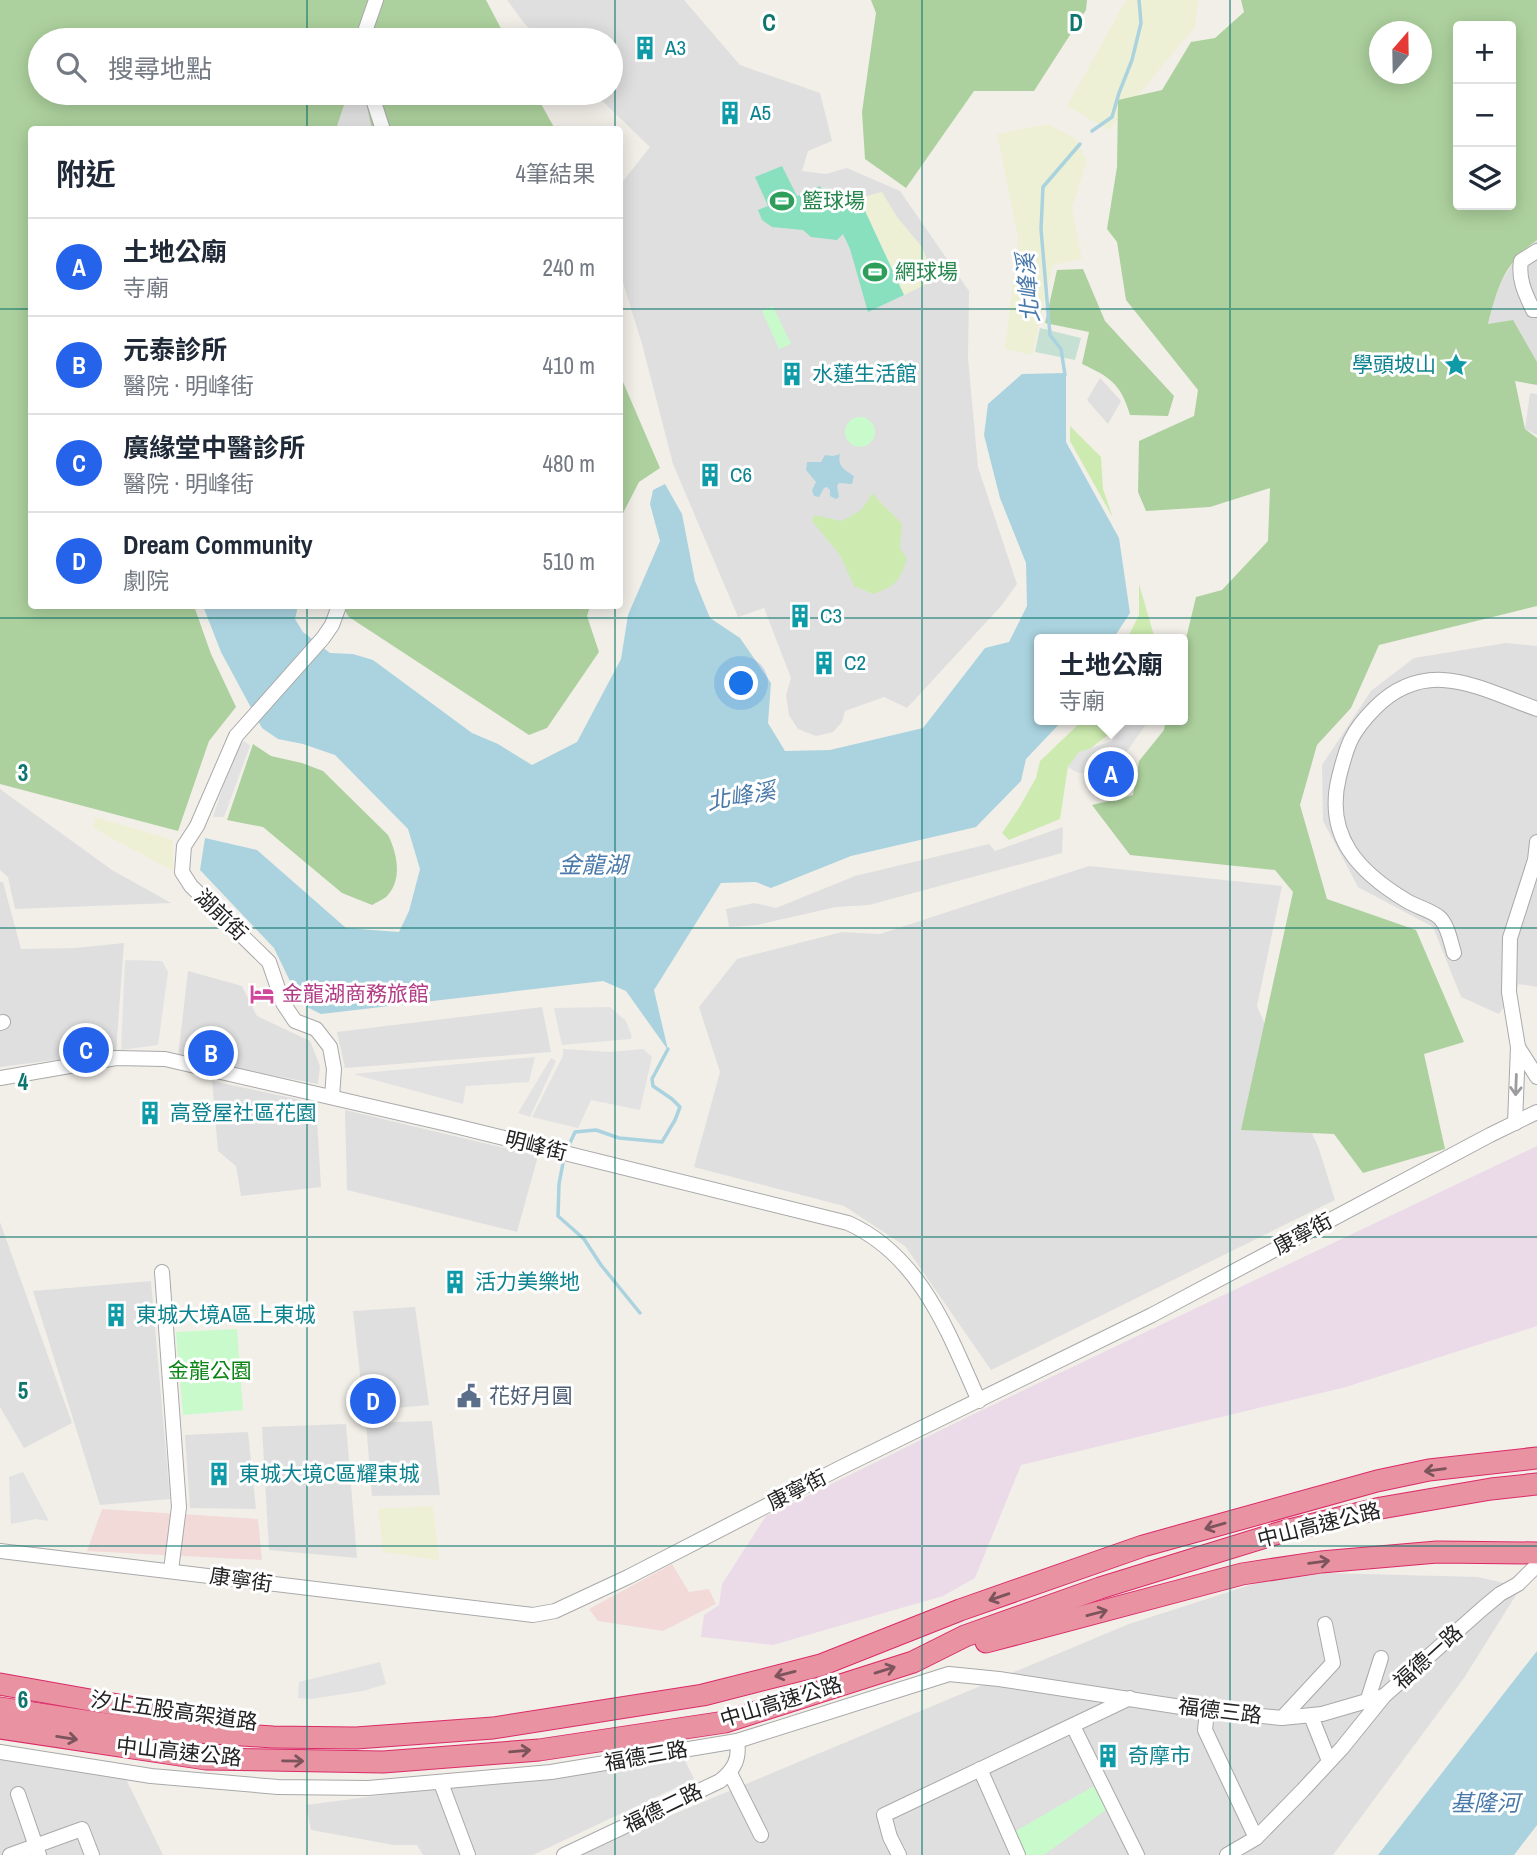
<!DOCTYPE html>
<html lang="zh-TW">
<head>
<meta charset="utf-8">
<style>
  :root { --surface:#fff; --page:#f2f2f3; --text:#1f2937; --muted:#747a83; --line:#e0e1e3; --accent:#2563eb }
  body { margin:0; font-family:"Archivo Narrow","Noto Sans TC",sans-serif; background:var(--page); color:var(--text) }
  .controls { position:absolute; right:21px; top:21px; display:grid; overflow:hidden; border-radius:7px; box-shadow:0 4px 18px #0003 }
  .controls button { width:63px; height:63px; display:grid; place-items:center; padding:0; border:0; border-bottom:2px solid var(--line); background:var(--surface); color:var(--text); font:35px sans-serif }
  .compass { position:absolute; left:1369px; top:21px; width:63px; height:63px; border-radius:50%; background:var(--surface); box-shadow:0 4px 18px #0003; rotate:20deg }
  .you { position:absolute; left:742px; top:684px; width:24px; height:24px; margin:-18px; border:5px solid #fff; border-radius:50%; background:#1a73e8; box-shadow:0 0 0 10px #1a73e833 }
  .badge { display:grid; place-items:center; width:46px; height:46px; border-radius:50%; background:var(--accent); color:#fff; font-size:23px; font-weight:700 }
  .pin { position:absolute; translate:-50% -50%; border:4px solid #fff; box-shadow:0 2px 7px #0006 }
  .popup { position:absolute; left:1034px; top:634px; width:154px; height:91px; box-sizing:border-box; display:grid; place-content:center; border-radius:7px; background:var(--surface); filter:drop-shadow(0 2px 5px #0005); font-size:23px; white-space:nowrap; color:var(--muted) }
  .popup b { font-size:26px; color:var(--text) }
  .popup::after { content:''; position:absolute; left:50%; top:100%; margin-left:-14px; border:14px solid transparent; border-top-color:var(--surface) }
  .list { margin:0; padding:0; list-style:none }
  h2 { display:flex; justify-content:space-between; align-items:center; height:91px; margin:0; padding:0 28px; font-size:30px }
  h2 small { font-size:23px; font-weight:400; color:var(--muted) }
  .list li { display:grid; grid-template-columns:46px 1fr auto; gap:21px; align-items:center; box-sizing:border-box; height:98px; padding:0 28px; border-top:2px solid var(--line) }
  .list b { display:block; font-size:26px; white-space:nowrap }
  .list p { margin:0; font-size:23px; white-space:nowrap; color:var(--muted) }
  .list em { font-size:23px; font-style:normal; color:var(--muted) }
  .icon { flex:none; width:38px; height:38px; fill:none; stroke:currentColor; stroke-width:2; stroke-linecap:round; stroke-linejoin:round }
  .map { position:relative; flex:none; width:1537px; height:1855px; overflow:hidden }
  .search { position:absolute; background:var(--surface); box-shadow:0 4px 18px #0003; left:28px; top:28px; width:595px; height:77px; display:flex; align-items:center; gap:18px; box-sizing:border-box; padding:0 24px; border-radius:38px; color:var(--muted); font-size:26px }
  .panel { position:absolute; background:var(--surface); box-shadow:0 4px 18px #0003; left:28px; top:126px; width:595px; height:483px; border-radius:7px }
  .map>svg:first-child { display:block }
  .residential { fill:#e0dfdf }
  .commercial { fill:#f2dad9 }
  .industrial { fill:#ebdbe8 }
  .farmland { fill:#eef0d5 }
  .grass { fill:#cdebb0 }
  .forest { fill:#add19e; fill-rule:evenodd }
  .wetland { fill:#c6e0d4 }
  .park { fill:#c8facc }
  .pitch { fill:#88e0be }
  .parking { fill:#e2e2e2 }
  .water { fill:#aad3df }
  .lines { fill:none; stroke-linecap:round; stroke-linejoin:round }
  .stream { stroke:#aad3df; stroke-width:3.5 }
  .minor-casing { stroke:#a9a9a9; stroke-width:16 }
  .highway-casing { stroke:#dc2a67; stroke-width:23 }
  .minor { stroke:#fff; stroke-width:14 }
  .highway { stroke:#e892a2; stroke-width:21 }
  .oneway { stroke:#9c9c9c }
  .oneway2 { stroke:#7b545c }
  .grid { fill:none; stroke:#0f766e; stroke-width:2; stroke-opacity:0.55 }
  .labels { text-anchor:middle; stroke-width:6; stroke-linejoin:round; paint-order:stroke }
  .culture-label { font-size:21px; fill:#0d838f; stroke:#fff; text-anchor:start }
  .leisure-label { font-size:21px; fill:#27864d; stroke:#fff; text-anchor:start }
  .street-label { font-size:21px; fill:#222; stroke:#fff }
  .hotel-label { font-size:21px; fill:#b23c85; stroke:#fff; text-anchor:start }
  .park-label { font-size:21px; fill:#0c8416; stroke:#fff }
  .service-label { font-size:21px; fill:#4e5e75; stroke:#fff; text-anchor:start }
  .water-label { font-size:23px; font-style:italic; fill:#4a7aab; stroke:#fff }
  .grid-label { font-size:23px; text-anchor:middle; font-weight:bold; fill:#0f766e; stroke:#fff; stroke-width:6; stroke-linejoin:round; paint-order:stroke }
</style>
</head>
<body>
<div class="map">
<svg width="1537" height="1855" viewBox="0 0 1537 1855">
  <rect width="100%" height="100%" fill="#f2efe9"/>
  <g class="residential">
    <path d="M507 0H684L740 65 820 93 832 141 808 151 802 171 826 174 847 168 900 191 969 291 968 358 978 467 1017 584 1002 605 907 708 884 697 845 711 842 722 833 732 816 736 798 729 789 715 786 695 791 678 764 608 738 617 673 464 642 344 620 273V185L650 147 594 93H611V40H541L524 23Z"/>
    <path d="M1537 240V362L1488 324 1497 289 1518 254Z"/>
    <path d="M1100 378 1121 401 1108 424 1087 400Z"/>
    <path d="M1530 393 1537 394V435L1525 429Z"/>
    <path d="M1506 643 1537 646V987L1519 984 1499 1014 1461 997 1433 927 1358 887 1323 821 1322 765 1371 691 1414 658Z"/>
    <path d="M0 789 112 870 171 903 15 909 8 877 0 870Z"/>
    <path d="M1063 827 1062 853 869 905 836 907 757 925 729 927 726 909 754 903 776 908 855 876 989 844 995 851Z"/>
    <path d="M1089 866 1282 886 1257 1006 1319 1149 1335 1200 991 1370 905 1246 844 1206 694 1167 720 1072 699 1007 737 959 842 932 880 934Z"/>
    <path d="M0 882H3L21 949 75 948 124 943 116 1052 0 1067Z"/>
    <path d="M188 971 242 986 257 1016 310 1041 320 1066 318 1084 178 1057Z"/>
    <path d="M542 1007 551 1052 345 1068 337 1032Z"/>
    <path d="M212 1081 316 1103 321 1187 241 1196 236 1166 218 1151Z"/>
    <path d="M345 1110 538 1156 517 1232 347 1190Z"/>
    <path d="M0 1222 72 1423 24 1448 0 1407Z"/>
    <path d="M151 1281 170 1499 100 1505 33 1291Z"/>
    <path d="M415 1307 429 1405 364 1411 353 1311Z"/>
    <path d="M432 1421 440 1495 372 1496 366 1423Z"/>
    <path d="M346 1424 357 1558 269 1550 262 1427Z"/>
    <path d="M248 1432 256 1509 190 1508 185 1435Z"/>
    <path d="M1291 1572 1478 1577 1521 1587 1464 1678 1333 1855H576L1129 1624Z"/>
    <path d="M683 1756 694 1779 533 1855H423L417 1845H394L311 1830 306 1805Z"/>
    <path d="M0 1759 125 1777 163 1855H0Z"/>
  </g>
  <g class="commercial">
    <path d="M102 1509 258 1519 262 1560 87 1551Z"/>
    <path d="M672 1564 689 1592 709 1589 716 1604 663 1631 598 1621 589 1609Z"/>
  </g>
  <path class="industrial" d="M1537 1146V1326L1346 1387 1021 1465 975 1578 943 1596 773 1645 701 1637 704 1615 719 1605 722 1584 766 1516 982 1410Z"/>
  <g class="farmland">
    <path d="M1126 0H1198L1195 27 1109 130 1067 106Z"/>
    <path d="M1048 124 1076 139 1087 161 1072 208 1082 259 1053 265 1032 355 1005 349 1018 238 997 134Z"/>
    <path d="M882 192 897 217 922 247 935 280 904 295 859 198Z"/>
    <path d="M95 817 173 840V871L93 828Z"/>
    <path d="M433 1506 439 1560 383 1552 378 1509Z"/>
  </g>
  <g class="grass">
    <path d="M1070 426 1101 457 1103 489 1113 518 1070 441Z"/>
    <path d="M873 493C881 505 892 512 902 524L900 548 907 559C899 582 896 586 873 594L854 586 840 555 812 521 814 515 842 521 861 510Z"/>
    <path d="M1139 584 1155 639H1127L1139 615Z"/>
    <path d="M1083 720H1127L1068 766 1060 819 1009 840 1002 833 1019 808 1036 778 1040 761Z"/>
  </g>
  <g class="forest">
    <path d="M0 0H486L507 40H40V93H535L555 129 32 130V606H194L211 654 236 707 209 741 178 831 0 784Z"/>
    <path d="M871 0H1087L1086 10 1034 91H974L906 188 865 159 862 112 876 13Z"/>
    <path d="M1241 0H1537V240C1504 264 1498 285 1488 324L1513 320 1537 362V385L1515 381 1525 429 1537 438V606L1379 645 1351 708 1317 745 1300 805 1327 899 1416 930 1464 1042 1424 1054 1445 1149 1363 1173 1334 1134 1241 1130 1293 892 1275 870 1130 855 1092 805 1133 795 1139 761 1164 730 1166 720H1183V651L1196 597 1222 590 1268 541 1270 488 1210 507 1146 511 1138 492 1139 441 1194 416 1198 390 1126 300 1117 242 1107 229 1117 167 1118 100 1162 90 1191 42 1215 38 1244 12ZM1458 26H1511V205H1458ZM1380 32H1422V74H1380Z"/>
    <path d="M1083 269 1105 321 1174 396 1168 416 1130 415C1121 384 1110 377 1082 364L1089 332 1045 323 1057 270Z"/>
    <path d="M620 375 660 468 639 482 620 519Z"/>
    <path d="M342 606H590L587 616 599 652 547 728 529 735 349 617Z"/>
    <path d="M253 744 271 756 302 763 323 771 388 835C397 853 403 879 387 896 384 899 377 902 372 905L342 893 263 827 227 820Z"/>
  </g>
  <path class="wetland" d="M1040 328 1081 338 1075 360 1035 352Z"/>
  <g class="park">
    <path d="M773 306 791 344 779 349 762 311Z"/>
    <circle cx="860" cy="432" r="15"/>
    <path d="M237 1329 243 1410 183 1415 176 1332Z"/>
    <path d="M1094 1786 1107 1809 1044 1855H1024L1014 1832Z"/>
  </g>
  <path class="pitch" d="M782 166 797 196 820 186 827 198 844 191 859 198 904 295 868 312 850 249 843 234 837 240 811 237 803 230 772 227 762 220 758 210 768 206 755 177Z"/>
  <g class="parking">
    <path d="M348 93H364L372 129H336Z"/>
    <path d="M1128 720H1149L1125 754 1126 761 1087 774 1076 772 1068 767 1079 752 1112 741Z"/>
    <path d="M244 741 250 746 224 817H213L233 756Z"/>
    <path d="M125 960 162 961 168 972 158 1045 121 1050Z"/>
    <path d="M610 1007 626 1021 632 1037 630 1039 562 1045 554 1008Z"/>
    <path d="M563 1049 610 1052 643 1049 652 1057 640 1110 591 1100 578 1128 532 1117 563 1056Z"/>
    <path d="M535 1057 529 1082 466 1086 463 1104 353 1074Z"/>
    <path d="M551 1058 556 1061 530 1117 518 1113Z"/>
    <path d="M23 1472 49 1521 36 1519 11 1524 9 1477Z"/>
    <path d="M380 1662 386 1684 363 1691 311 1699 298 1698 299 1682Z"/>
  </g>
  <g class="water">
    <path d="M1066 373V442L1119 538 1130 613 1113 639H1039V720H1063L1026 759 1021 781 976 827 851 856 771 888 756 882 721 883 654 990 668 1050 626 991 603 981 321 1014 301 1004 274 948 200 870 205 838 257 850 346 928 399 932 409 911 420 869 408 829 335 755 303 744 278 739 262 728 221 652 203 606H298L295 619 303 632 330 653 353 654 373 660 472 733 498 744 532 765 577 742 621 659 628 615 660 541 650 504 653 490 665 484 682 514 695 581 710 618 740 638 771 683 768 723 785 751 830 750 923 728 985 648 1009 642 1027 606 1026 563 1000 498 984 435 988 404 1022 374Z"/>
    <path d="M840 454C837 466 845 470 854 476L852 484 839 483 837 486 839 497 836 499 830 496V490L827 487 824 488 819 497 814 496 812 490 816 482 806 470 807 462H821L825 455 833 456Z"/>
    <path d="M1537 1651V1825L1514 1855H1378Z"/>
  </g>
  <g class="lines">
    <g class="stream">
      <path d="M1092 131 1112 117 1119 93 1132 60 1141 23 1139 0"/>
      <path d="M1065 375 1061 349 1050 335 1041 229 1043 187 1080 144"/>
      <path d="M569 1145 575 1132 596 1130 619 1138 662 1142 675 1120 680 1107 672 1099 653 1086 652 1079 668 1049"/>
      <path d="M563 1163 559 1184 558 1216 584 1239 601 1265 640 1313"/>
    </g>
    <g class="minor-casing">
      <g id="minor">
        <path d="M362 40 376 0"/>
        <path d="M371 93 383 130"/>
        <path d="M1537 251 1521 261C1518 279 1525 293 1533 310H1537"/>
        <path d="M1454 953C1451 943 1448 926 1440 918 1433 911 1417 907 1407 901 1360 873 1324 837 1339 777 1347 745 1351 732 1375 708 1427 656 1479 688 1537 709"/>
        <path d="M0 1023 3 1022"/>
        <path d="M1518 1047 1537 1077"/>
        <path d="M0 1078 116 1058 165 1059 447 1124 848 1223C921 1256 948 1332 979 1401"/>
        <path d="M332 1097 334 1069 330 1047 316 1029 295 1021 283 1003 269 962 191 886 182 872 184 846 197 826 236 736 323 638 332 625 339 606"/>
        <path d="M1515 1123 1518 1047 1509 992 1510 938 1535 860 1537 842"/>
        <path d="M162 1272 179 1507 171 1570"/>
        <path d="M0 1551 533 1615 555 1611 628 1577 840 1468 1152 1315 1490 1135 1537 1112"/>
        <path d="M1368 1699 1381 1658"/>
        <path d="M1207 1711 1205 1730 1256 1838"/>
        <path d="M1311 1716 1329 1761"/>
        <path d="M1282 1718 1333 1663 1325 1624"/>
        <path d="M1073 1726 1137 1855"/>
        <path d="M0 1752 151 1776 278 1787 368 1788 551 1772 737 1741 949 1674 999 1679 1207 1711 1282 1718 1322 1714 1384 1696"/>
        <path d="M980 1769 1018 1855"/>
        <path d="M730 1773 761 1835"/>
        <path d="M441 1783 468 1855"/>
        <path d="M18 1794 39 1855"/>
        <path d="M10 1855 82 1829 92 1855"/>
        <path d="M564 1855 720 1781C734 1770 740 1759 737 1741"/>
        <path d="M899 1855 890 1837 884 1815 1130 1698"/>
        <path d="M1227 1855 1256 1838 1303 1790 1342 1748 1384 1696 1482 1609 1500 1594 1518 1584 1537 1565"/>
      </g>
    </g>
    <g class="highway-casing">
      <g id="highway">
        <path d="M986 1642 1242 1574 1321 1562 1437 1552 1537 1553"/>
        <path d="M0 1684 135 1708 238 1722"/>
        <path d="M0 1708 124 1727 273 1737 356 1738 493 1728 703 1695 821 1665 960 1610 1143 1546 1377 1481 1429 1470 1537 1458"/>
        <path d="M0 1728 206 1759 383 1762 539 1750 725 1722 913 1662 965 1636 1100 1588 1285 1531 1381 1508 1491 1489 1537 1484"/>
      </g>
    </g>
    <use href="#minor" class="minor"/>
    <use href="#highway" class="highway"/>
  </g>
  <defs><path id="oneway-shaft" d="M-6 0H5M1.5-3L5.5 0L1.5 3" fill="none" stroke-width="1.6" stroke-linecap="round" stroke-linejoin="round" transform="scale(1.75)"/></defs>
  <use class="oneway" href="#oneway-shaft" transform="translate(1516 1085) rotate(92)"/>
  <g class="oneway2">
    <use href="#oneway-shaft" transform="translate(1435 1470) rotate(172)"/>
    <use href="#oneway-shaft" transform="translate(1215 1526) rotate(164)"/>
    <use href="#oneway-shaft" transform="translate(1319 1562) rotate(-7)"/>
    <use href="#oneway-shaft" transform="translate(999 1597) rotate(161)"/>
    <use href="#oneway-shaft" transform="translate(1097 1613) rotate(-15)"/>
    <use href="#oneway-shaft" transform="translate(885 1670) rotate(-17)"/>
    <use href="#oneway-shaft" transform="translate(785 1674) rotate(166)"/>
    <use href="#oneway-shaft" transform="translate(67 1738) rotate(9)"/>
    <use href="#oneway-shaft" transform="translate(520 1751) rotate(-5)"/>
    <use href="#oneway-shaft" transform="translate(293 1761) rotate(1)"/>
  </g>
  <path class="grid" d="M307 0V40M615 0V130M922 0V1855M1230 0V1855M307 93V130M0 309H32M620 309H1537M307 606V1855M615 606V1855M0 618H1537M0 928H1537M0 1237H1537M0 1546H1537"/>
  <defs>
    <g id="building-bare" transform="scale(1.89)"><path d="M-4-6H4V6H1V3H-1V6H-4ZM-2.5-4.3h1.7v1.8h-1.7ZM.8-4.3h1.7v1.8H.8ZM-2.5-1h1.7V.8h-1.7ZM.8-1h1.7V.8H.8Z" fill="#0f9aa8" stroke="#fff" stroke-width="2.5" paint-order="stroke"/></g>
    <g id="stadium-bare" transform="scale(1.89)"><path d="M0-5a6.5 5 0 1 0 0 10a6.5 5 0 1 0 0-10ZM-3.5-1.8h7v3.6h-7Z" fill="#2e9e5b" stroke="#fff" stroke-width="2.5" paint-order="stroke"/></g>
    <g id="sight-bare" transform="scale(1.89)"><path d="M0-6L1.8-2.2L6-1.7L2.9 1.2L3.7 5.4L0 3.3L-3.7 5.4L-2.9 1.2L-6-1.7L-1.8-2.2Z" fill="#0f9aa8" stroke="#fff" stroke-width="2.5" paint-order="stroke"/></g>
    <g id="hotel-bare" transform="scale(1.89)"><path d="M-6-4.5h1.5V1H6V5H4.5V3h-9V5H-6ZM-4 0a1.8 1.8 0 1 1 3.6 0ZM.5 0V-2.5h3Q6-2.5 6 0Z" fill="#d1479c" stroke="#fff" stroke-width="2.5" paint-order="stroke"/></g>
    <g id="civic-bare" transform="scale(1.89)"><path d="M-.6-6.5H3V-4.5H.6V-3L4-1V1h2V6H-6V1h2V-1L-.6-3ZM-1.2 2.5V6h2.4V2.5Z" fill="#5c6f8a" stroke="#fff" stroke-width="2.5" paint-order="stroke"/></g>
  </defs>
  <g fill-rule="evenodd">
    <use href="#building-bare" x="645" y="48"/>
    <use href="#building-bare" x="730" y="113"/>
    <use href="#stadium-bare" x="782" y="201"/>
    <use href="#stadium-bare" x="875" y="272"/>
    <use href="#sight-bare" x="1456" y="365"/>
    <use href="#building-bare" x="792" y="374"/>
    <use href="#building-bare" x="710" y="475"/>
    <use href="#building-bare" x="800" y="616"/>
    <use href="#building-bare" x="824" y="663"/>
    <use href="#hotel-bare" x="262" y="994"/>
    <use href="#building-bare" x="150" y="1113"/>
    <use href="#building-bare" x="455" y="1282"/>
    <use href="#building-bare" x="116" y="1315"/>
    <use href="#civic-bare" x="469" y="1396"/>
    <use href="#building-bare" x="219" y="1474"/>
    <use href="#building-bare" x="1108" y="1756"/>
  </g>
  <g class="labels">
    <g class="culture-label">
      <text x="665" y="55">A3</text>
      <text x="750" y="120">A5</text>
      <text x="1436" y="372" text-anchor="end">學頭坡山</text>
      <text x="812" y="381">水蓮生活館</text>
      <text x="730" y="482">C6</text>
      <text x="820" y="623">C3</text>
      <text x="844" y="670">C2</text>
      <text x="170" y="1120">高登屋社區花園</text>
      <text x="475" y="1289">活力美樂地</text>
      <text x="136" y="1322">東城大境A區上東城</text>
      <text x="239" y="1481">東城大境C區耀東城</text>
      <text x="1128" y="1763">奇摩市</text>
    </g>
    <g class="leisure-label">
      <text x="802" y="208">籃球場</text>
      <text x="895" y="279">網球場</text>
    </g>
    <g class="street-label">
      <text transform="translate(221 915) rotate(44)" y="7">湖前街</text>
      <text transform="translate(536 1146) rotate(14)" y="7">明峰街</text>
      <text transform="translate(1303 1234) rotate(-28)" y="7">康寧街</text>
      <text transform="translate(797 1490) rotate(-27)" y="7">康寧街</text>
      <text transform="translate(1319 1525) rotate(-14)" y="7">中山高速公路</text>
      <text transform="translate(241 1580) rotate(8)" y="7">康寧街</text>
      <text transform="translate(1428 1657) rotate(-42)" y="7">福德一路</text>
      <text transform="translate(781 1702) rotate(-17)" y="7">中山高速公路</text>
      <text transform="translate(174 1711) rotate(8)" y="7">汐止五股高架道路</text>
      <text transform="translate(1220 1711) rotate(7)" y="7">福德三路</text>
      <text transform="translate(179 1752) rotate(6)" y="7">中山高速公路</text>
      <text transform="translate(646 1756) rotate(-10)" y="7">福德三路</text>
      <text transform="translate(663 1808) rotate(-26)" y="7">福德二路</text>
    </g>
    <g class="hotel-label">
      <text x="282" y="1001">金龍湖商務旅館</text>
    </g>
    <g class="park-label">
      <text x="210" y="1378">金龍公園</text>
    </g>
    <g class="service-label">
      <text x="489" y="1403">花好月圓</text>
    </g>
    <g class="water-label">
      <text transform="translate(1028 288) rotate(-95)" y="8">北峰溪</text>
      <text transform="translate(741 796) rotate(-10)" y="8">北峰溪</text>
      <text x="593" y="873">金龍湖</text>
      <text x="1485" y="1811">基隆河</text>
    </g>
  </g>
  <g class="grid-label">
    <text x="769" y="31">C</text>
    <text x="1076" y="31">D</text>
    <text x="23" y="781">3</text>
    <text x="23" y="1090">4</text>
    <text x="23" y="1399">5</text>
    <text x="23" y="1708">6</text>
  </g>
</svg>
<div class="controls">
<button>+</button>
<button>−</button>
<button><svg class="icon" aria-label="layers" viewBox="0 0 24 24"><path d="M12 4l9 5-9 5-9-5zM3 14l9 5 9-5"/></svg></button>
</div>
<svg class="compass" viewBox="-18 -18 36 36"><path d="M0-13l5 13h-10z" fill="#e53935"/><path d="M0 13l5-13h-10z" fill="#747a83"/></svg>
<div class="you"></div>
<div class="pin badge" style="left:1111px;top:774px">A</div>
<div class="popup"><b>土地公廟</b>寺廟</div>
<div class="pin badge" style="left:211px;top:1053px">B</div>
<div class="pin badge" style="left:86px;top:1050px">C</div>
<div class="pin badge" style="left:373px;top:1401px">D</div>
<div class="search"><svg class="icon" aria-label="search" viewBox="0 0 24 24"><circle cx="10" cy="10" r="6"/><path d="M15 15l6 6"/></svg>搜尋地點</div>
<section class="panel">
<h2>附近<small>4筆結果</small></h2>
<ul class="list">
<li><span class="badge">A</span><div><b>土地公廟</b><p>寺廟</p></div><em>240 m</em></li>
<li><span class="badge">B</span><div><b>元泰診所</b><p>醫院 · 明峰街</p></div><em>410 m</em></li>
<li><span class="badge">C</span><div><b>廣緣堂中醫診所</b><p>醫院 · 明峰街</p></div><em>480 m</em></li>
<li><span class="badge">D</span><div><b>Dream Community</b><p>劇院</p></div><em>510 m</em></li>
</ul>
</section>
</div>
</body>
</html>
